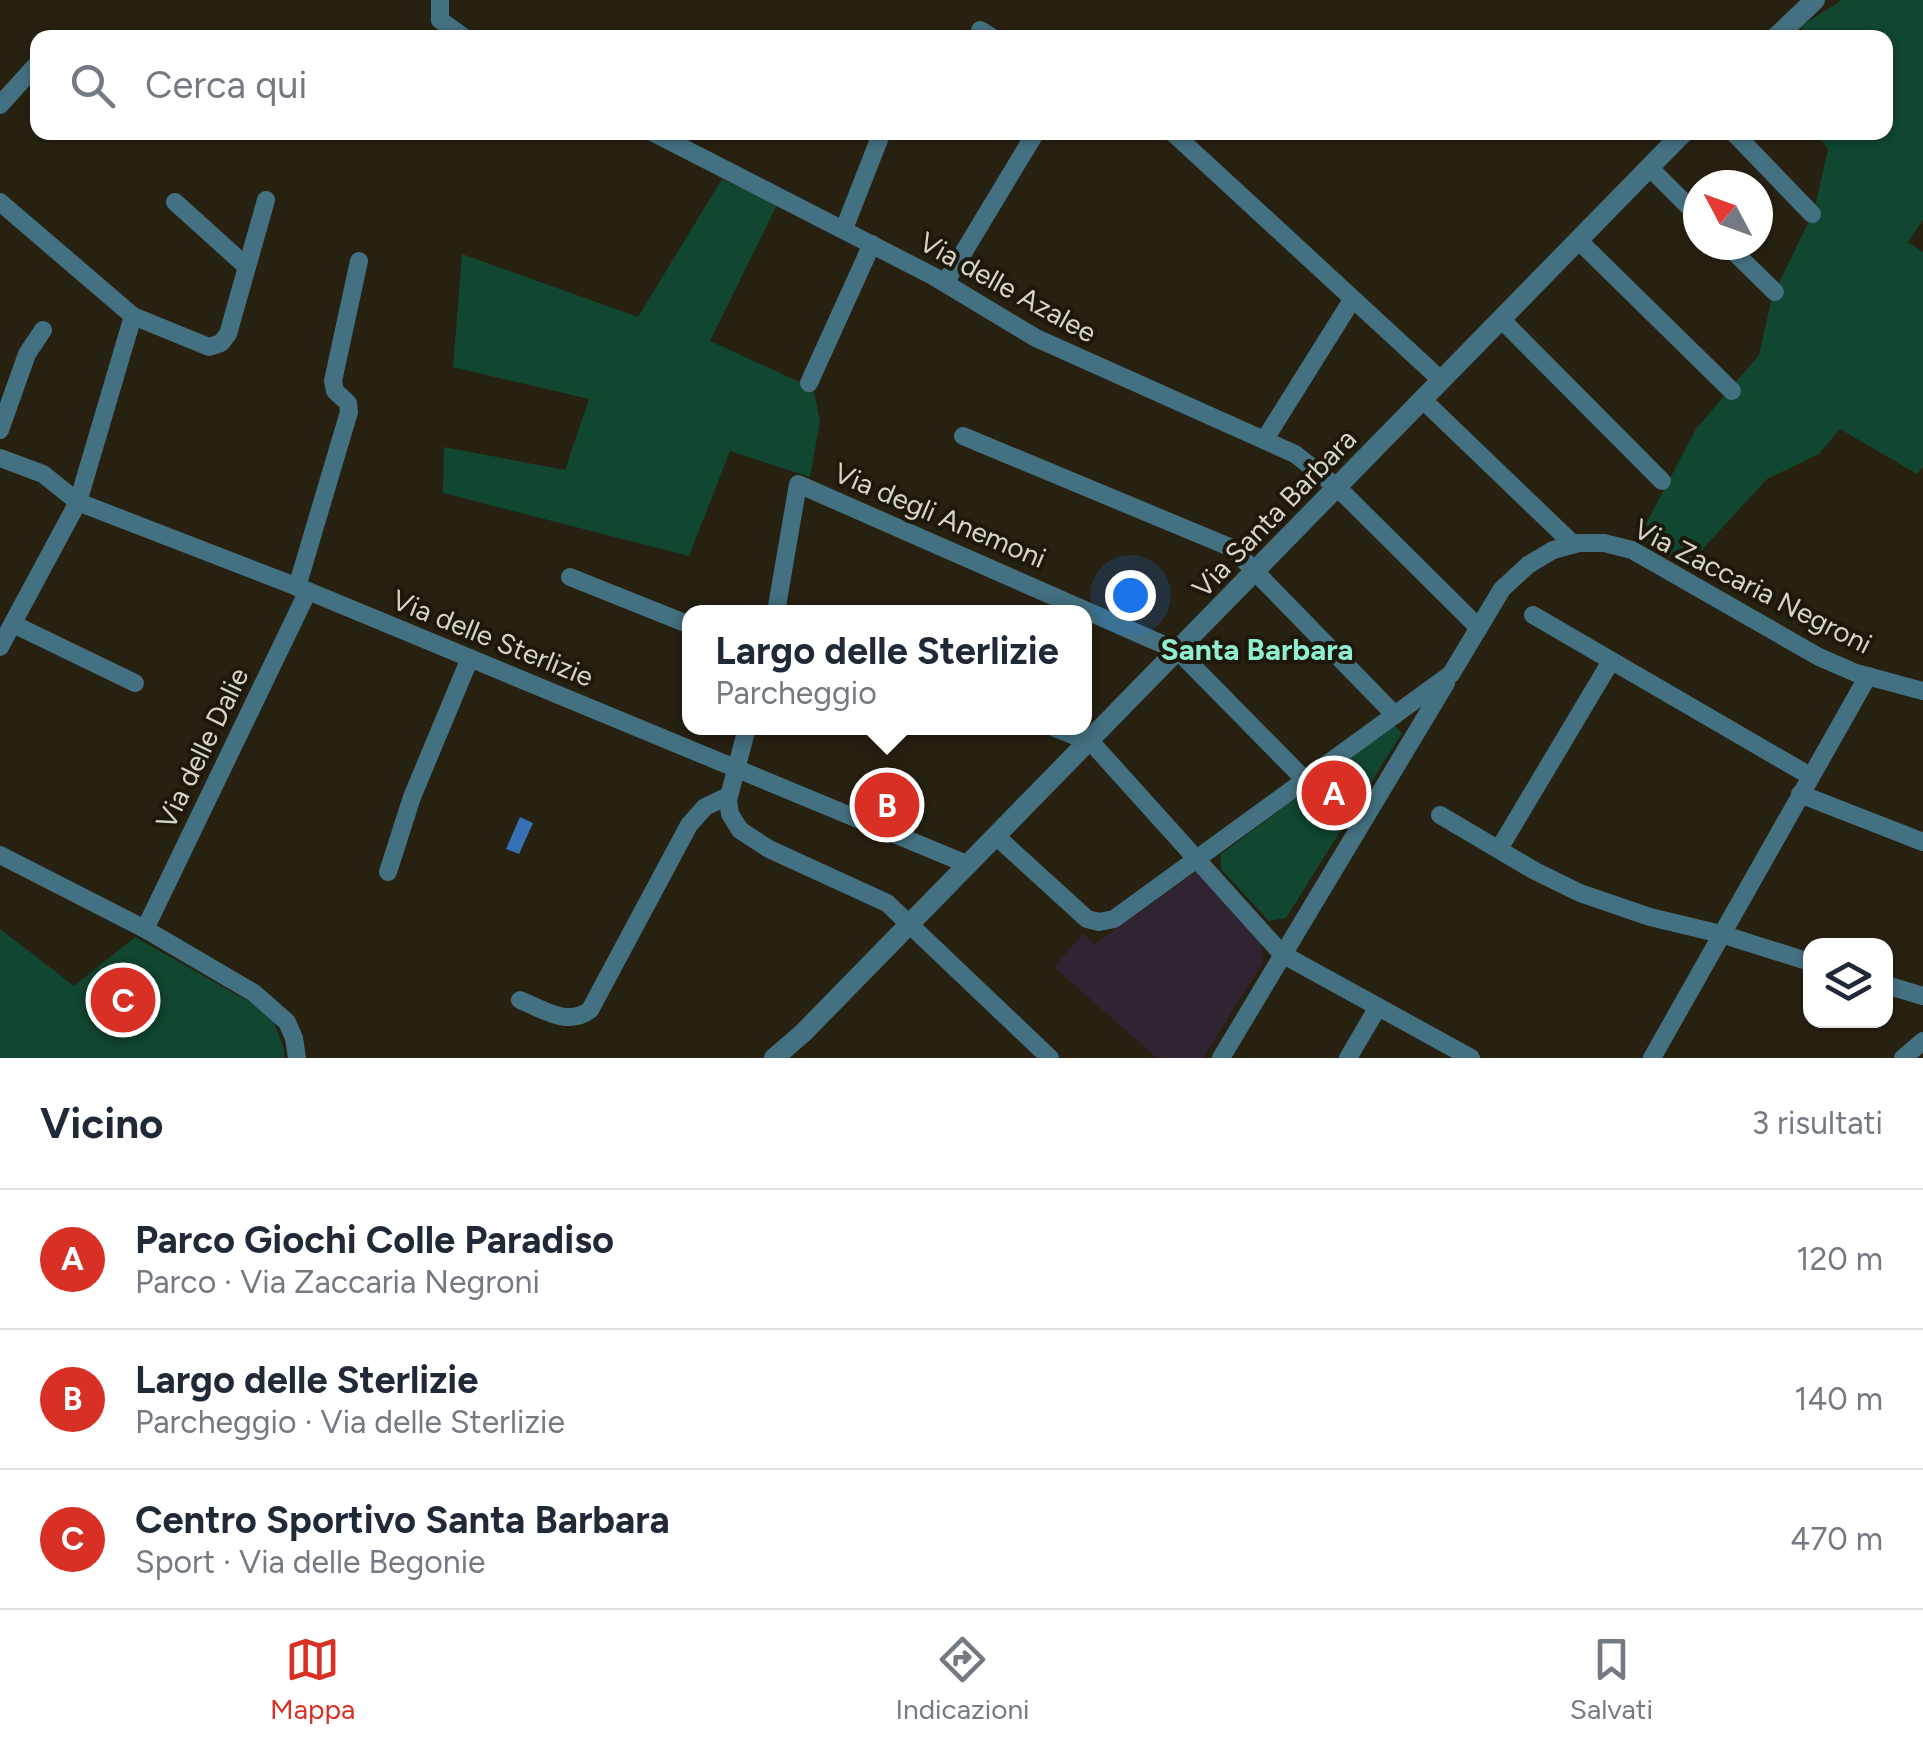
<!DOCTYPE html>
<html lang="it">
<head>
<meta charset="utf-8">
<style>
  :root { --surface:#fff; --page:#f2f2f3; --text:#1f2937; --muted:#747a83; --line:#e0e1e3; --accent:#d93025 }
  body { margin:0; font-family:Figtree,sans-serif; background:var(--page); color:var(--text) }
  .controls { position:absolute; right:30px; bottom:30px; display:grid; overflow:hidden; border-radius:20px; box-shadow:0 2px 8px #0004 }
  .controls button { width:90px; height:90px; display:grid; place-items:center; padding:0; border:0; border-bottom:2px solid var(--line); background:var(--surface); color:var(--text); font:50px sans-serif }
  .compass { position:absolute; left:1683px; top:170px; width:90px; height:90px; border-radius:50%; background:var(--surface); box-shadow:0 2px 8px #0004; rotate:311deg }
  .you { position:absolute; left:1130px; top:595px; width:35px; height:35px; margin:-25px; border:8px solid #fff; border-radius:50%; background:#1a73e8; box-shadow:0 0 0 15px #1a73e833 }
  .badge { display:grid; place-items:center; width:65px; height:65px; border-radius:50%; background:var(--accent); color:#fff; font-size:32px; font-weight:700 }
  .pin { position:absolute; translate:-50% -50%; border:5px solid #fff; box-shadow:0 2px 10px #0006 }
  .popup { position:absolute; left:682px; top:605px; width:410px; height:130px; box-sizing:border-box; display:grid; place-content:center; border-radius:20px; background:var(--surface); filter:drop-shadow(0 2px 8px #0005); font-size:32px; white-space:nowrap; color:var(--muted) }
  .popup b { font-size:38px; color:var(--text) }
  .popup::after { content:''; position:absolute; left:50%; top:100%; margin-left:-20px; border:20px solid transparent; border-top-color:var(--surface) }
  .list { margin:0; padding:0; list-style:none }
  h2 { display:flex; justify-content:space-between; align-items:center; height:130px; margin:0; padding:0 40px; font-size:42px }
  h2 small { font-size:32px; font-weight:400; color:var(--muted) }
  .list li { display:grid; grid-template-columns:65px 1fr auto; gap:30px; align-items:center; box-sizing:border-box; height:140px; padding:0 40px; border-top:2px solid var(--line) }
  .list b { display:block; font-size:38px; white-space:nowrap }
  .list p { margin:0; font-size:32px; white-space:nowrap; color:var(--muted) }
  .list em { font-size:32px; font-style:normal; color:var(--muted) }
  .icon { flex:none; width:55px; height:55px; fill:none; stroke:currentColor; stroke-width:2; stroke-linecap:round; stroke-linejoin:round }
  .map { position:relative; flex:none; width:1923px; height:1058px; overflow:hidden }
  .search { position:absolute; background:var(--surface); box-shadow:0 2px 8px #0004; left:30px; right:30px; top:30px; height:110px; display:flex; align-items:center; gap:25px; box-sizing:border-box; padding:0 35px; border-radius:20px; color:var(--muted); font-size:38px }
  .sheet { height:550px; background:var(--surface) }
  nav { display:flex; justify-content:space-around; align-items:center; box-sizing:border-box; height:140px; border-top:2px solid var(--line); background:var(--surface); font-size:28px; color:var(--muted) }
  nav a { display:grid; justify-items:center; gap:5px }
  nav .on { color:var(--accent) }
  .map>svg:first-child { display:block }
  .education { fill:#302432 }
  .green { fill:#114630 }
  .water { fill:#3771b5 }
  .lines { fill:none; stroke-linecap:round; stroke-linejoin:round }
  .minor { stroke:#447181; stroke-width:18 }
  .tertiary { stroke:#447181; stroke-width:20 }
  .labels { text-anchor:middle; stroke-width:8; stroke-linejoin:round; paint-order:stroke }
  .street-label { font-size:28px; fill:#d6d3c9; stroke:#1d1809 }
  .neighbourhood-label { font-size:30px; font-weight:bold; fill:#91efd1; stroke:#1d1809 }
</style>
</head>
<body>
<div class="map">
<svg width="1923" height="1058" viewBox="0 0 1923 1058">
  <rect width="100%" height="100%" fill="#272112"/>
  <path class="education" d="M1196 872 1261 942 1263 962 1203 1058H1157L1054 967 1083 934 1095 944Z"/>
  <g class="green">
    <path d="M1842 0H1923V220L1908 242 1923 252V467L1917 474 1840 429 1819 454 1767 479 1688 565 1639 537 1696 429 1759 355 1772 297 1814 211 1828 149 1819 137 1820 133 1886 132V38L1807 37 1801 26Z"/>
    <path d="M722 179 777 205 710 341 813 388 820 421 810 477 730 451 689 556 443 493 444 447 565 470 589 399 453 367 462 254 638 317Z"/>
    <path d="M1394 725 1402 733 1286 918 1269 921 1221 869V854Z"/>
    <path d="M0 929 74 986 135 937 271 1014 284 1049V1058H0Z"/>
  </g>
  <path class="water" d="M520 817 533 823 519 854 506 849Z"/>
  <g class="lines">
    <g class="minor">
      <path d="M440 0V20L465 38"/>
      <path d="M980 30 993 38"/>
      <path d="M0 105 38 63"/>
      <path d="M652 132 933 276 1036 338 1295 454 1338 488 1479 628"/>
      <path d="M1172 132 1441 380"/>
      <path d="M1733 132 1812 214"/>
      <path d="M1650 168 1698 216"/>
      <path d="M0 202 133 316 209 347 221 343 228 334 266 200"/>
      <path d="M175 202 247 267"/>
      <path d="M844 229 882 132"/>
      <path d="M1578 240 1732 391"/>
      <path d="M1727 245 1775 292"/>
      <path d="M945 283 1036 132"/>
      <path d="M1501 319 1662 481"/>
      <path d="M809 383 872 244"/>
      <path d="M1422 399 1573 544"/>
      <path d="M0 430 27 354 43 330"/>
      <path d="M963 436 1232 548 1395 715"/>
      <path d="M1265 439 1352 300"/>
      <path d="M0 458 43 474 78 502 308 591 969 865"/>
      <path d="M570 577 690 625"/>
      <path d="M297 587 349 412 348 403 335 391 333 381 359 261"/>
      <path d="M776 612 798 484 1178 651 1306 781"/>
      <path d="M1533 615 1810 776"/>
      <path d="M13 624 135 683"/>
      <path d="M0 647 78 502 133 316"/>
      <path d="M747 728 728 800 730 814 740 830 769 849 887 903 1050 1058"/>
      <path d="M1055 728 1091 742 1282 954 1471 1058"/>
      <path d="M1800 794 1923 842"/>
      <path d="M1440 815 1535 871 1580 893 1650 917 1721 934 1810 962"/>
      <path d="M997 837 1087 919 1099 922 1114 919 1451 674 1502 589 1528 565 1553 550 1579 543H1604L1632 550 1819 657 1856 673 1923 691"/>
      <path d="M1499 849 1611 661"/>
      <path d="M0 855 145 929 254 993 287 1022 294 1038 297 1058"/>
      <path d="M388 872 412 797 470 658"/>
      <path d="M145 929 308 591"/>
      <path d="M1886 985 1923 996"/>
      <path d="M520 1000C542 1009 568 1027 590 1010L689 825 705 807 728 796"/>
      <path d="M1221 1058 1446 683"/>
      <path d="M1348 1058 1378 1007"/>
      <path d="M1652 1058 1868 676"/>
      <path d="M1903 1058 1923 1041"/>
    </g>
    <g class="tertiary">
      <path d="M1775 38 1815 0"/>
      <path d="M774 1058 803 1033 1684 132"/>
    </g>
  </g>
  <g class="labels">
    <g class="street-label">
      <text transform="translate(1008 287) rotate(29)" y="10">Via delle Azalee</text>
      <text transform="translate(1274 513) rotate(-46)" y="10">Via Santa Barbara</text>
      <text transform="translate(940 515) rotate(23)" y="10">Via degli Anemoni</text>
      <text transform="translate(1753 586) rotate(27)" y="10">Via Zaccaria Negroni</text>
      <text transform="translate(493 638) rotate(22)" y="10">Via delle Sterlizie</text>
      <text transform="translate(202 748) rotate(-64)" y="10">Via delle Dalie</text>
    </g>
    <g class="neighbourhood-label">
      <text x="1257" y="660">Santa Barbara</text>
    </g>
  </g>
</svg>
<div class="controls">
<button><svg class="icon" aria-label="layers" viewBox="0 0 24 24"><path d="M12 4l9 5-9 5-9-5zM3 14l9 5 9-5"/></svg></button>
</div>
<svg class="compass" viewBox="-18 -18 36 36"><path d="M0-13l5 13h-10z" fill="#e53935"/><path d="M0 13l5-13h-10z" fill="#747a83"/></svg>
<div class="you"></div>
<div class="pin badge" style="left:1334px;top:793px">A</div>
<div class="pin badge" style="left:887px;top:805px">B</div>
<div class="popup"><b>Largo delle Sterlizie</b>Parcheggio</div>
<div class="pin badge" style="left:123px;top:1000px">C</div>
<div class="search"><svg class="icon" aria-label="search" viewBox="0 0 24 24"><circle cx="10" cy="10" r="6"/><path d="M15 15l6 6"/></svg>Cerca qui</div>
</div>
<section class="sheet">
<h2>Vicino<small>3 risultati</small></h2>
<ul class="list">
<li><span class="badge">A</span><div><b>Parco Giochi Colle Paradiso</b><p>Parco · Via Zaccaria Negroni</p></div><em>120 m</em></li>
<li><span class="badge">B</span><div><b>Largo delle Sterlizie</b><p>Parcheggio · Via delle Sterlizie</p></div><em>140 m</em></li>
<li><span class="badge">C</span><div><b>Centro Sportivo Santa Barbara</b><p>Sport · Via delle Begonie</p></div><em>470 m</em></li>
</ul>
</section>
<nav>
<a class="on"><svg class="icon" aria-label="map" viewBox="0 0 24 24"><path d="M3 6l6-2 6 2 6-2v14l-6 2-6-2-6 2zM9 4v14M15 6v14"/></svg>Mappa</a>
<a><svg class="icon" aria-label="directions" viewBox="0 0 24 24"><path d="M12 3l9 9-9 9-9-9zM9 14v-3h6M13 9l2 2-2 2"/></svg>Indicazioni</a>
<a><svg class="icon" aria-label="saved" viewBox="0 0 24 24"><path d="M7 4h10v16l-5-4-5 4z"/></svg>Salvati</a>
</nav>
</body>
</html>
